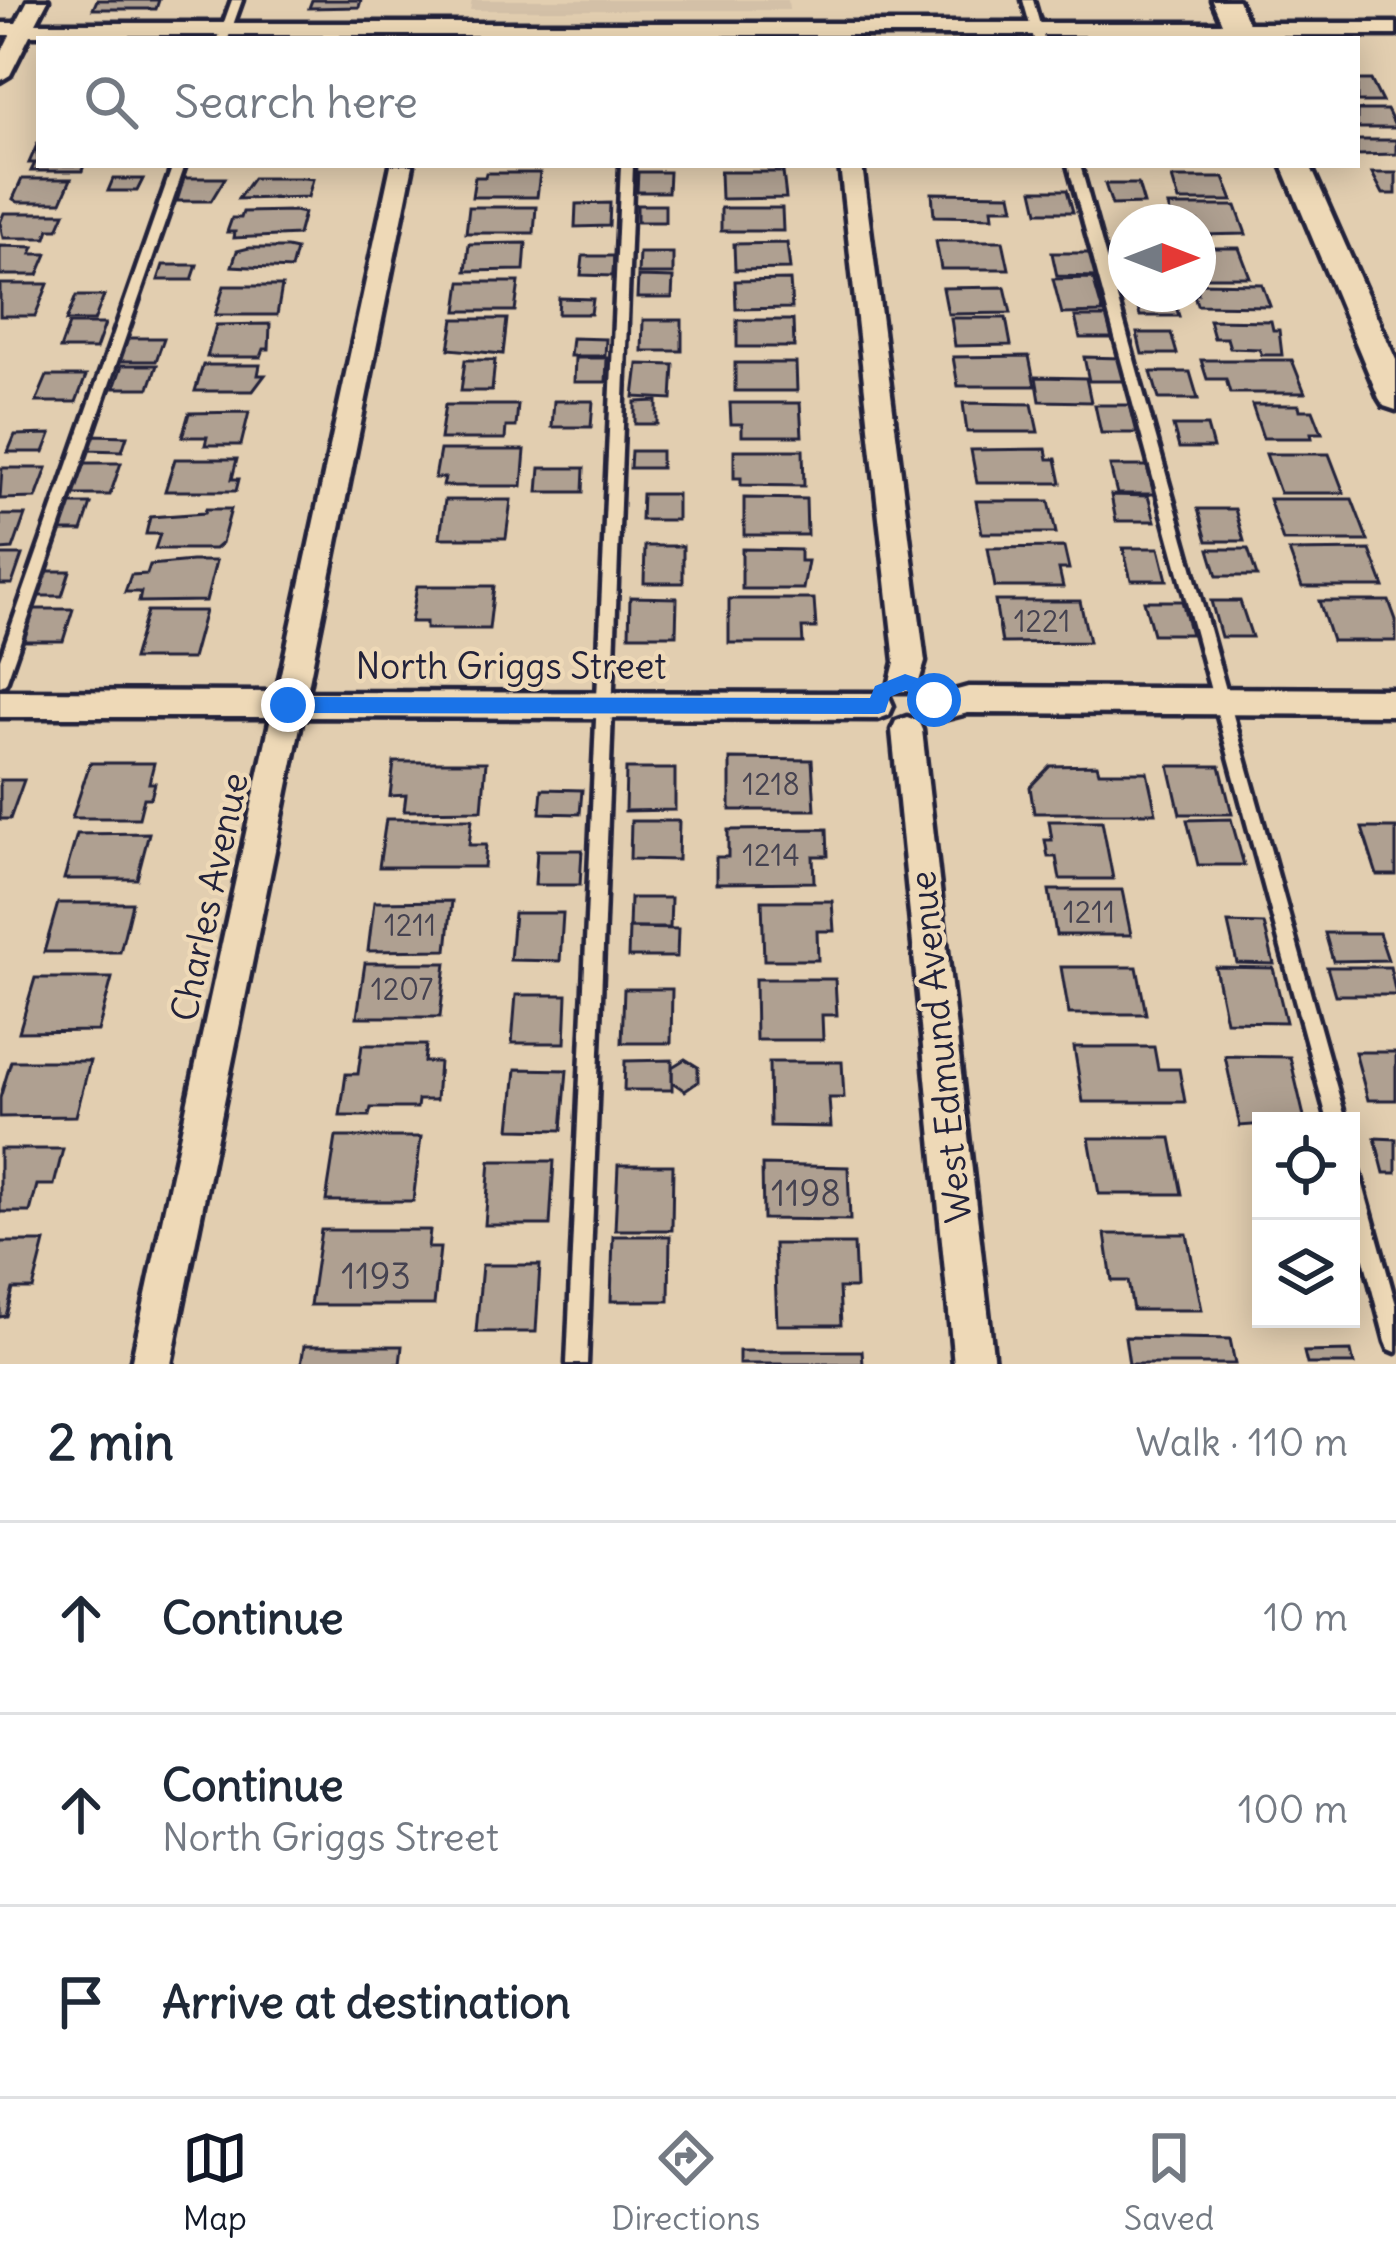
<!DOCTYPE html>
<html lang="en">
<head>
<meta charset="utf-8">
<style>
  :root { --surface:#fff; --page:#f2f2f3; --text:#1f2937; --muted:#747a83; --line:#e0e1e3; --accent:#111827 }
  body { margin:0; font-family:Delius,sans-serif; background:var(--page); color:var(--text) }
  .controls { position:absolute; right:36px; bottom:36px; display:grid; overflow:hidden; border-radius:0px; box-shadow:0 6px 30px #0003 }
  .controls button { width:108px; height:108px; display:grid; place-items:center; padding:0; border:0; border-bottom:3px solid var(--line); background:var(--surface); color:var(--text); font:60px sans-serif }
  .compass { position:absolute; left:1108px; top:204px; width:108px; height:108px; border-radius:50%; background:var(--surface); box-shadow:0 6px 30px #0003; rotate:90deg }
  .stop { position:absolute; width:36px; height:36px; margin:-27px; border:9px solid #1a73e8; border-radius:50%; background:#fff }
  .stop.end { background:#1a73e8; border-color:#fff; box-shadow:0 3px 12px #0008 }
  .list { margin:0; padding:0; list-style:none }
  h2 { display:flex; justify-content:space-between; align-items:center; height:156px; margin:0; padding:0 48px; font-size:51px }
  h2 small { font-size:39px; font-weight:400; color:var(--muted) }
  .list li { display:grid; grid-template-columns:78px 1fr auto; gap:36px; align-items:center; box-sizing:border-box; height:192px; padding:0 48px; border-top:3px solid var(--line) }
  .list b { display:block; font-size:45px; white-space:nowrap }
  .list p { margin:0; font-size:39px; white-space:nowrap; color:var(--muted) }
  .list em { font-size:39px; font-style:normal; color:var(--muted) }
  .icon { flex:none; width:66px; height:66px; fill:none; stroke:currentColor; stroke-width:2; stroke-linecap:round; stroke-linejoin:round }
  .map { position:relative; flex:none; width:1396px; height:1364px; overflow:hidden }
  .search { position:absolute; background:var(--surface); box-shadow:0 6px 30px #0003; left:36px; right:36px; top:36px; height:132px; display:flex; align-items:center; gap:30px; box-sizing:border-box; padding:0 42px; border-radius:0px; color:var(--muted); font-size:45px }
  .sheet { height:732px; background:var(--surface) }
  nav { display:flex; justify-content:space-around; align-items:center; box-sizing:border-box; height:168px; border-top:3px solid var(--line); background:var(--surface); font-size:33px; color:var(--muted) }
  nav a { display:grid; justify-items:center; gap:6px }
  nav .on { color:var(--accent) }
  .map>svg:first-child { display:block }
  .built { fill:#d3c0a7 }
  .building { fill:#afa091; stroke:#22223b; stroke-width:3 }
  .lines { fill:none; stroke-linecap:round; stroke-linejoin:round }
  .service-casing { stroke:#22223b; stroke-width:9 }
  .minor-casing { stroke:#22223b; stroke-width:9 }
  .tertiary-casing { stroke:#22223b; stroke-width:9 }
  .service { fill:#eed9b7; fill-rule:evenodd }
  .minor { fill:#eed9b7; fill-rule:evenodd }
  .tertiary { fill:#eed9b7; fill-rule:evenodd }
  .route { fill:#1a73e8 }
  .labels { text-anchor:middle; stroke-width:9; stroke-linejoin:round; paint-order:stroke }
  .number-label { font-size:30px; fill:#454250 }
  .street-label { font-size:36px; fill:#22223b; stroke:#eed9b7 }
  .near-number-label { font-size:36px; fill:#454250 }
</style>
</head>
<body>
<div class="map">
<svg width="1396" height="1364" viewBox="0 0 1396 1364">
  <rect width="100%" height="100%" fill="#e2ceb0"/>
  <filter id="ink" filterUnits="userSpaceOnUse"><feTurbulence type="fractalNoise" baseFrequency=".00833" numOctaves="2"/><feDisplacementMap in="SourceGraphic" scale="24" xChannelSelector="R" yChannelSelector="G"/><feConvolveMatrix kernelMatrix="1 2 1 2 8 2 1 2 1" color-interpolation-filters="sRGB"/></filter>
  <g filter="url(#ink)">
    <path class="built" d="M472 0H788L789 10H470Z"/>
    <g class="building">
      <path d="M97 0H159L156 9H93Z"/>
      <path d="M312 0H361L359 7 309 8Z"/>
      <path d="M1357 80H1371L1382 102H1357Z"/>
      <path d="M1357 110H1387L1396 128H1357Z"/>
      <path d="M1357 140H1396V154L1357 155Z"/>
      <path d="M36 147 39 165H84L82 171H31L35 163H29Z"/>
      <path d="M638 172H669L668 192H637Z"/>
      <path d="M720 172H783L786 198 721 199Z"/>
      <path d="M486 173H540L537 197H472L475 177H485Z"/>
      <path d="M1372 173H1396V194H1383Z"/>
      <path d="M184 178H225L211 201H177Z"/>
      <path d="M253 178H303L313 179 308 197 238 199Z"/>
      <path d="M1172 178H1224L1233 201H1179Z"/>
      <path d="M22 179H71L61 202H18L13 199Z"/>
      <path d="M113 179H143L137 191H108Z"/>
      <path d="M1105 184H1138L1144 204 1112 205Z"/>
      <path d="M1033 190H1067L1073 212H1038Z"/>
      <path d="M932 193 1011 194 1014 208H992L993 217 934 216Z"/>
      <path d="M610 203 609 226 575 227 576 204Z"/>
      <rect x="637" y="205" width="28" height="17"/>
      <path d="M1168 206H1236L1246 234 1198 235V222H1173Z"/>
      <path d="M469 207H536L534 233H466Z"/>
      <path d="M721 208H782L783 231H721Z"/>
      <path d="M294 211 304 213 298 235 234 238 235 232H227L232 218H241L243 212Z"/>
      <path d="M4 213H65L58 229H49L46 238H3L0 223Z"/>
      <path d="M936 241H1003L1009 269H941Z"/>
      <path d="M526 243 524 270 466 271 469 244Z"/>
      <path d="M787 243 790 269 735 270 734 244Z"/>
      <path d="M0 246 34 247 31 254H47L38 275H0Z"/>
      <path d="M249 248H287L296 250 291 269 232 266 237 251Z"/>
      <path d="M1198 248H1239L1250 277H1198Z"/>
      <path d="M639 253H673V274H638Z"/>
      <path d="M1052 253H1091L1097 277 1057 276Z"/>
      <path d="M583 256H614L613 276 581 275Z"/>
      <path d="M163 265H197L192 280H158Z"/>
      <path d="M638 277 673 278 672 298H637Z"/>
      <path d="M1093 278 1103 313 1062 314 1053 279Z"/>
      <path d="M790 280 792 308 736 309 735 281Z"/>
      <path d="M461 282H519L515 311H457Z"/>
      <path d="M1198 283 1262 284 1270 306 1197 305 1194 294H1198Z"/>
      <path d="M0 284H48L35 316H0Z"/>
      <path d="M224 286H282L277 315H215Z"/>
      <path d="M1005 287 1011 313 948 314 943 288Z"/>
      <path d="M1134 294H1172L1179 316H1140Z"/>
      <path d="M76 296H104L94 321H66Z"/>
      <path d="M559 298 593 299 591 314H558Z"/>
      <path d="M1075 317H1108L1114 338H1080Z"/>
      <path d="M951 318H1006L1011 345 955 346Z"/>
      <path d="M454 319H507L503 354 449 349Z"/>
      <path d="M643 320H682V351H642Z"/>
      <path d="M737 320H793L794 347H737Z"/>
      <path d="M1209 320 1271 321 1273 330H1279L1282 355H1262L1259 349 1230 348 1227 338H1214Z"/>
      <path d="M69 324H105L96 349H60Z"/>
      <path d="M270 324 269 349H264L261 357H207L216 325Z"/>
      <path d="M1137 333H1171L1177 354H1142Z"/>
      <path d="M125 338H164L156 361H116Z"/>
      <path d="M572 338 606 339 605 356H570Z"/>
      <path d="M1029 356 1035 386H958L953 357Z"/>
      <path d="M1084 357 1120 358 1125 381H1089Z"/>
      <path d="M575 358H607L606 382H574Z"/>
      <path d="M465 360H495L492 391H461Z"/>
      <path d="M1201 360H1292L1305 393H1230L1226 379H1207Z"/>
      <path d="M735 363H796L797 391H735Z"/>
      <path d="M638 364 674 365 672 399 634 397Z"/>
      <path d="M122 365H157L149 388H114Z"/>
      <path d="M203 365H260L258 375H265L253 391H195Z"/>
      <path d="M1151 372H1190L1198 399H1159Z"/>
      <path d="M47 376H86L76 402H36Z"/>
      <path d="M1036 377 1086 378 1091 402 1040 401Z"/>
      <path d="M554 401H593L591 427H552Z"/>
      <path d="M657 401V424H635V402Z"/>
      <path d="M730 403H800L802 436H742V424H731Z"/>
      <path d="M963 403 1032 404 1038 432H967Z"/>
      <path d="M445 405H518L516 427H506L505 439H440Z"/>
      <path d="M1095 405H1130L1137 433H1101Z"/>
      <path d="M1252 405H1299L1300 410H1313L1322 433H1311L1312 438H1263Z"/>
      <path d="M249 412 241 445H205L207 437H182L189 413Z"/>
      <path d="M1173 426H1207L1213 448H1179Z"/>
      <path d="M51 434 44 452H8L15 435Z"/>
      <path d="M92 435 127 436 122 451 87 450Z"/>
      <path d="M1046 449 1048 459H1056L1061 483H977L971 450Z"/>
      <path d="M440 450H525L522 486H443L445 478H435Z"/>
      <path d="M734 450H803L804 486 741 485V478H734Z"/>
      <path d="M631 451H661V468H630Z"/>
      <path d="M1266 454H1329L1344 493H1280Z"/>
      <path d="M175 459H237L232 479H239L236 491H165Z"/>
      <path d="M85 463H121L110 495H73Z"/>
      <path d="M1110 466H1147L1154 494H1117Z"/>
      <path d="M2 468H47L36 498 0 499Z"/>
      <path d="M540 468H584L583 492H538Z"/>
      <path d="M642 494H677V520H641Z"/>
      <path d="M1111 495 1148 496 1155 521H1116Z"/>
      <path d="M744 498 806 499 807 535H744Z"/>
      <path d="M1269 499H1352L1368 541H1283Z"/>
      <path d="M445 500H511L506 538H440Z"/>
      <path d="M976 501H1049L1056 533H982Z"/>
      <path d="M67 504H91L82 531H58Z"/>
      <path d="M206 509H231L222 543 215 549H155L160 534H146L150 517 205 513Z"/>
      <path d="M1198 509H1235L1244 541H1207Z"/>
      <path d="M0 515H25L13 549 0 550Z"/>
      <path d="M645 546H683V583H644Z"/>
      <path d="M1064 547 1069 569H1059L1063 587H995L988 548Z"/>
      <path d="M1123 548H1159L1167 580H1131Z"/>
      <path d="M742 549 800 550V561H808L803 589H742Z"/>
      <path d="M1209 549H1248L1257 576H1217Z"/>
      <path d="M1370 550 1384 587H1302L1289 551Z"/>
      <path d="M0 555H22L12 584H0Z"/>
      <path d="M192 561H216L206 601 139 602 141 592H125L131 575 147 574 150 565Z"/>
      <path d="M42 571H70L62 596H34Z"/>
      <path d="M417 586H494L489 629H426V622H411Z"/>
      <path d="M630 597 677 598 676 635H629Z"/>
      <path d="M729 599H814L816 628H802L803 643H729Z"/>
      <path d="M995 601H1080L1089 642 1002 643Z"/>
      <path d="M1144 601H1182L1191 634H1153Z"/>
      <path d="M1211 601H1240L1252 637H1221Z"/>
      <path d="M1319 601H1389L1396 620V641H1332Z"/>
      <path d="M29 609H73L63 641H18Z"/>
      <path d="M147 611H205L192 659H133Z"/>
      <path d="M730 759 812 760 815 810H730Z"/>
      <path d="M394 762H486L482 810 404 811 406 795 390 796Z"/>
      <path d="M90 763H154L149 783H155L151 798H144L139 818H72Z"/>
      <path d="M1097 765 1099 772H1147L1156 813H1034L1030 787 1050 766Z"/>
      <path d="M1169 766H1220L1232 814H1180Z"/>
      <path d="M626 769H675V810L625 811Z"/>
      <path d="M0 780H24L10 819H0Z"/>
      <path d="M542 789 582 790 580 814 540 813Z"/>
      <path d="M386 819H472L469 845H486L484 867H379Z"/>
      <path d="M1231 819 1244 865H1198L1187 820Z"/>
      <path d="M631 821H679L678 860 630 859Z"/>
      <path d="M1049 821H1102L1113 879H1060L1056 857H1048L1045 840H1052Z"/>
      <path d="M1362 828H1396V875H1377Z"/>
      <path d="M827 829 828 856H813L814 882 716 883V857H728V830Z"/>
      <path d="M149 833 137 879H64L77 834Z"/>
      <path d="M537 850H582L580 885H535Z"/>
      <path d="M1049 890H1122L1131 935H1056Z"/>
      <path d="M630 898H671L670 928H629Z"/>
      <path d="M452 901 447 950 368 951 374 902Z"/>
      <path d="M762 901H832L834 931H817L818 960H764Z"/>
      <path d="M58 903H132L120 952H44Z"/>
      <path d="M514 913H563L560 961 510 960Z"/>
      <path d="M1228 923 1264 924 1274 964 1237 963Z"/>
      <path d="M629 928 678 929 677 957H628Z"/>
      <path d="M1325 933H1379L1388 960 1333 961Z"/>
      <path d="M365 963H446L440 1017H357Z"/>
      <path d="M1061 967H1137L1146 1014H1069Z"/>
      <path d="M1215 967 1273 968 1286 1022 1226 1021Z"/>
      <path d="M1327 967H1390L1396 995H1335Z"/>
      <path d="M35 978H112L98 1031 19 1032Z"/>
      <path d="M755 979H835L837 1015H822L823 1040H756Z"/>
      <path d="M624 989H672L671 1043H622Z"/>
      <path d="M516 995H567L565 1043H512Z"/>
      <path d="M362 1045H426L424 1062H439L436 1100H418L417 1108H371L369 1116H340L346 1074H358Z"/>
      <path d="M1074 1047H1154L1158 1069H1179L1185 1102H1083Z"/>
      <path d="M1355 1052H1396V1100H1368Z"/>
      <path d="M1225 1056 1290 1057 1305 1121 1240 1126Z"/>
      <path d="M685 1059 698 1067V1082L685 1091 672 1082V1067Z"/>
      <path d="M672 1060V1090H624L625 1061Z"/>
      <path d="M11 1061H90L76 1116 0 1117V1098Z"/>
      <path d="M769 1062H842L844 1098H829L831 1127 770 1126Z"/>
      <path d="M516 1069 567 1070 562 1130 510 1129Z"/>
      <path d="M336 1137H421L413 1201H326Z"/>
      <path d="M1089 1138H1171L1182 1194H1099Z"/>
      <path d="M1375 1138 1396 1139V1173H1384Z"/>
      <path d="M0 1149H63L54 1185H37L30 1212H0Z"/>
      <path d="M490 1161H554L550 1225H485Z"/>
      <path d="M618 1165H673L672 1230H615Z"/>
      <path d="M762 1165 848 1167 850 1220 763 1219Z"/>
      <path d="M321 1230H430L428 1248H440L434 1305H310Z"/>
      <path d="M1105 1234H1187L1202 1310H1133L1128 1281H1112Z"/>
      <path d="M613 1236H670L669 1301H611Z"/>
      <path d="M0 1242H45L33 1289H13L6 1316 0 1317Z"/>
      <path d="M774 1244H854L856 1288H839L841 1325H777Z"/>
      <path d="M482 1265H540L536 1332H476Z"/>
      <path d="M1125 1337 1230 1339 1235 1364H1129Z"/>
      <path d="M304 1346H402L400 1364H301Z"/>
      <path d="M739 1351H862L863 1364H739Z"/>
      <path d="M1351 1351 1354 1364H1307L1304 1352Z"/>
    </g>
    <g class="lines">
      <g class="service-casing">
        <g id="service">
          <path d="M232 0H242L228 39H218Z"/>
          <path d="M1023 0H1033L1044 39H1034Z"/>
          <path d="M173 165H185L7 680 5 684 0 686V659Z"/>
          <path d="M621 165H633L587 1364H567Z"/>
          <path d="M1068 165H1080L1346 1121H1328Z"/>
          <path d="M1351 1165 1358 1167 1360 1174 1396 1305V1352L1389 1349 1386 1342 1351 1210Z"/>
        </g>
      </g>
      <g class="minor-casing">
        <g id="minor">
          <path d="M28 0H48L36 23H1396V35H30L10 75 0 81V55L10 35H0V23H16Z"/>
          <path d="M391 165H413L307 692 878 693 889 697 893 706 889 715 878 719 302 717 171 1364H131L271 717H0V691L277 692Z"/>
          <path d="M840 165H862L925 662 916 691H894L890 682 895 662Z"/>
          <path d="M968 687 1396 689V715L968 713 936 721 925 717 921 708 925 699Z"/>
          <path d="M907 717 918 721 922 730 994 1364H954L892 730 896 721Z"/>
        </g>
      </g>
      <g class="tertiary-casing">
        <g id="tertiary">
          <path d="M1212 0H1238L1255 39H1229Z"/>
          <path d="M1282 165H1310L1396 360V410L1384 406 1379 398Z"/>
        </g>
      </g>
      <use href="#service" class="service"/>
      <use href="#minor" class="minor"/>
      <use href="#tertiary" class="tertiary"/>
    </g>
  </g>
  <path class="route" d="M905 674 929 682 944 700 941 706H927L906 690 890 697 885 712 878 714 288 713 278 705 288 697 870 698 875 686Z"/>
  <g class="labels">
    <g class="number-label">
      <text x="1042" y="632">1221</text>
      <text x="771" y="795">1218</text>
      <text x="771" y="866">1214</text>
      <text x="1089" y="923">1211</text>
      <text x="410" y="936">1211</text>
      <text x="402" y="1000">1207</text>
    </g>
    <g class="street-label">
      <text x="511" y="679">North Griggs Street</text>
      <text transform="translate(209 897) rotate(-78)" y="13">Charles Avenue</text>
      <text transform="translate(940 1047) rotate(-96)" y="13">West Edmund Avenue</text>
    </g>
    <g class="near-number-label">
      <text x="806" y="1206">1198</text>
      <text x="376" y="1289">1193</text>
    </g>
  </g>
</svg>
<div class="controls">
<button><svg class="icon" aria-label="locate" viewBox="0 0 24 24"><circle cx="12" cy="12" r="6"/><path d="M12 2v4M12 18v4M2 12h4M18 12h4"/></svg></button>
<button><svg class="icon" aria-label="layers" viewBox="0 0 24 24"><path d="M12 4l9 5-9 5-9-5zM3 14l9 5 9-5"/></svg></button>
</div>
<svg class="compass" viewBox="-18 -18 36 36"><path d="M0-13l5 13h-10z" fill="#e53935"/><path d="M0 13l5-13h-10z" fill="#747a83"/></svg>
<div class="stop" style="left:934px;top:700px"></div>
<div class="stop end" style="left:288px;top:705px"></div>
<div class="search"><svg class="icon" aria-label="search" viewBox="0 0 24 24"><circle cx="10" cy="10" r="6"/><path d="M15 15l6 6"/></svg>Search here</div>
</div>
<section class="sheet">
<h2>2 min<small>Walk · 110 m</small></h2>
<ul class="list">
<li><svg class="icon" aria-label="ahead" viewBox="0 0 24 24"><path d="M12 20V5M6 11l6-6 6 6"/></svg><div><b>Continue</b></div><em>10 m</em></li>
<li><svg class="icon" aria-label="ahead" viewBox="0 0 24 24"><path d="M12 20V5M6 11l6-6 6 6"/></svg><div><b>Continue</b><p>North Griggs Street</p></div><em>100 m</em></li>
<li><svg class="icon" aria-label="arrive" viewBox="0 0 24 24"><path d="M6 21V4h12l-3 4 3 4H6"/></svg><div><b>Arrive at destination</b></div></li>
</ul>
</section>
<nav>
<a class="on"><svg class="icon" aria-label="map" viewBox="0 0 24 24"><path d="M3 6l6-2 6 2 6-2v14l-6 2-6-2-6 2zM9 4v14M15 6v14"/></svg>Map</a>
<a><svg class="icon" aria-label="directions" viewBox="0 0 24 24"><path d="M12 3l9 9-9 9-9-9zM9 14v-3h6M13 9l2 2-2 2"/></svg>Directions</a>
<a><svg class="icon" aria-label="saved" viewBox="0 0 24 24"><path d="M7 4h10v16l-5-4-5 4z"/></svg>Saved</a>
</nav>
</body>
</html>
